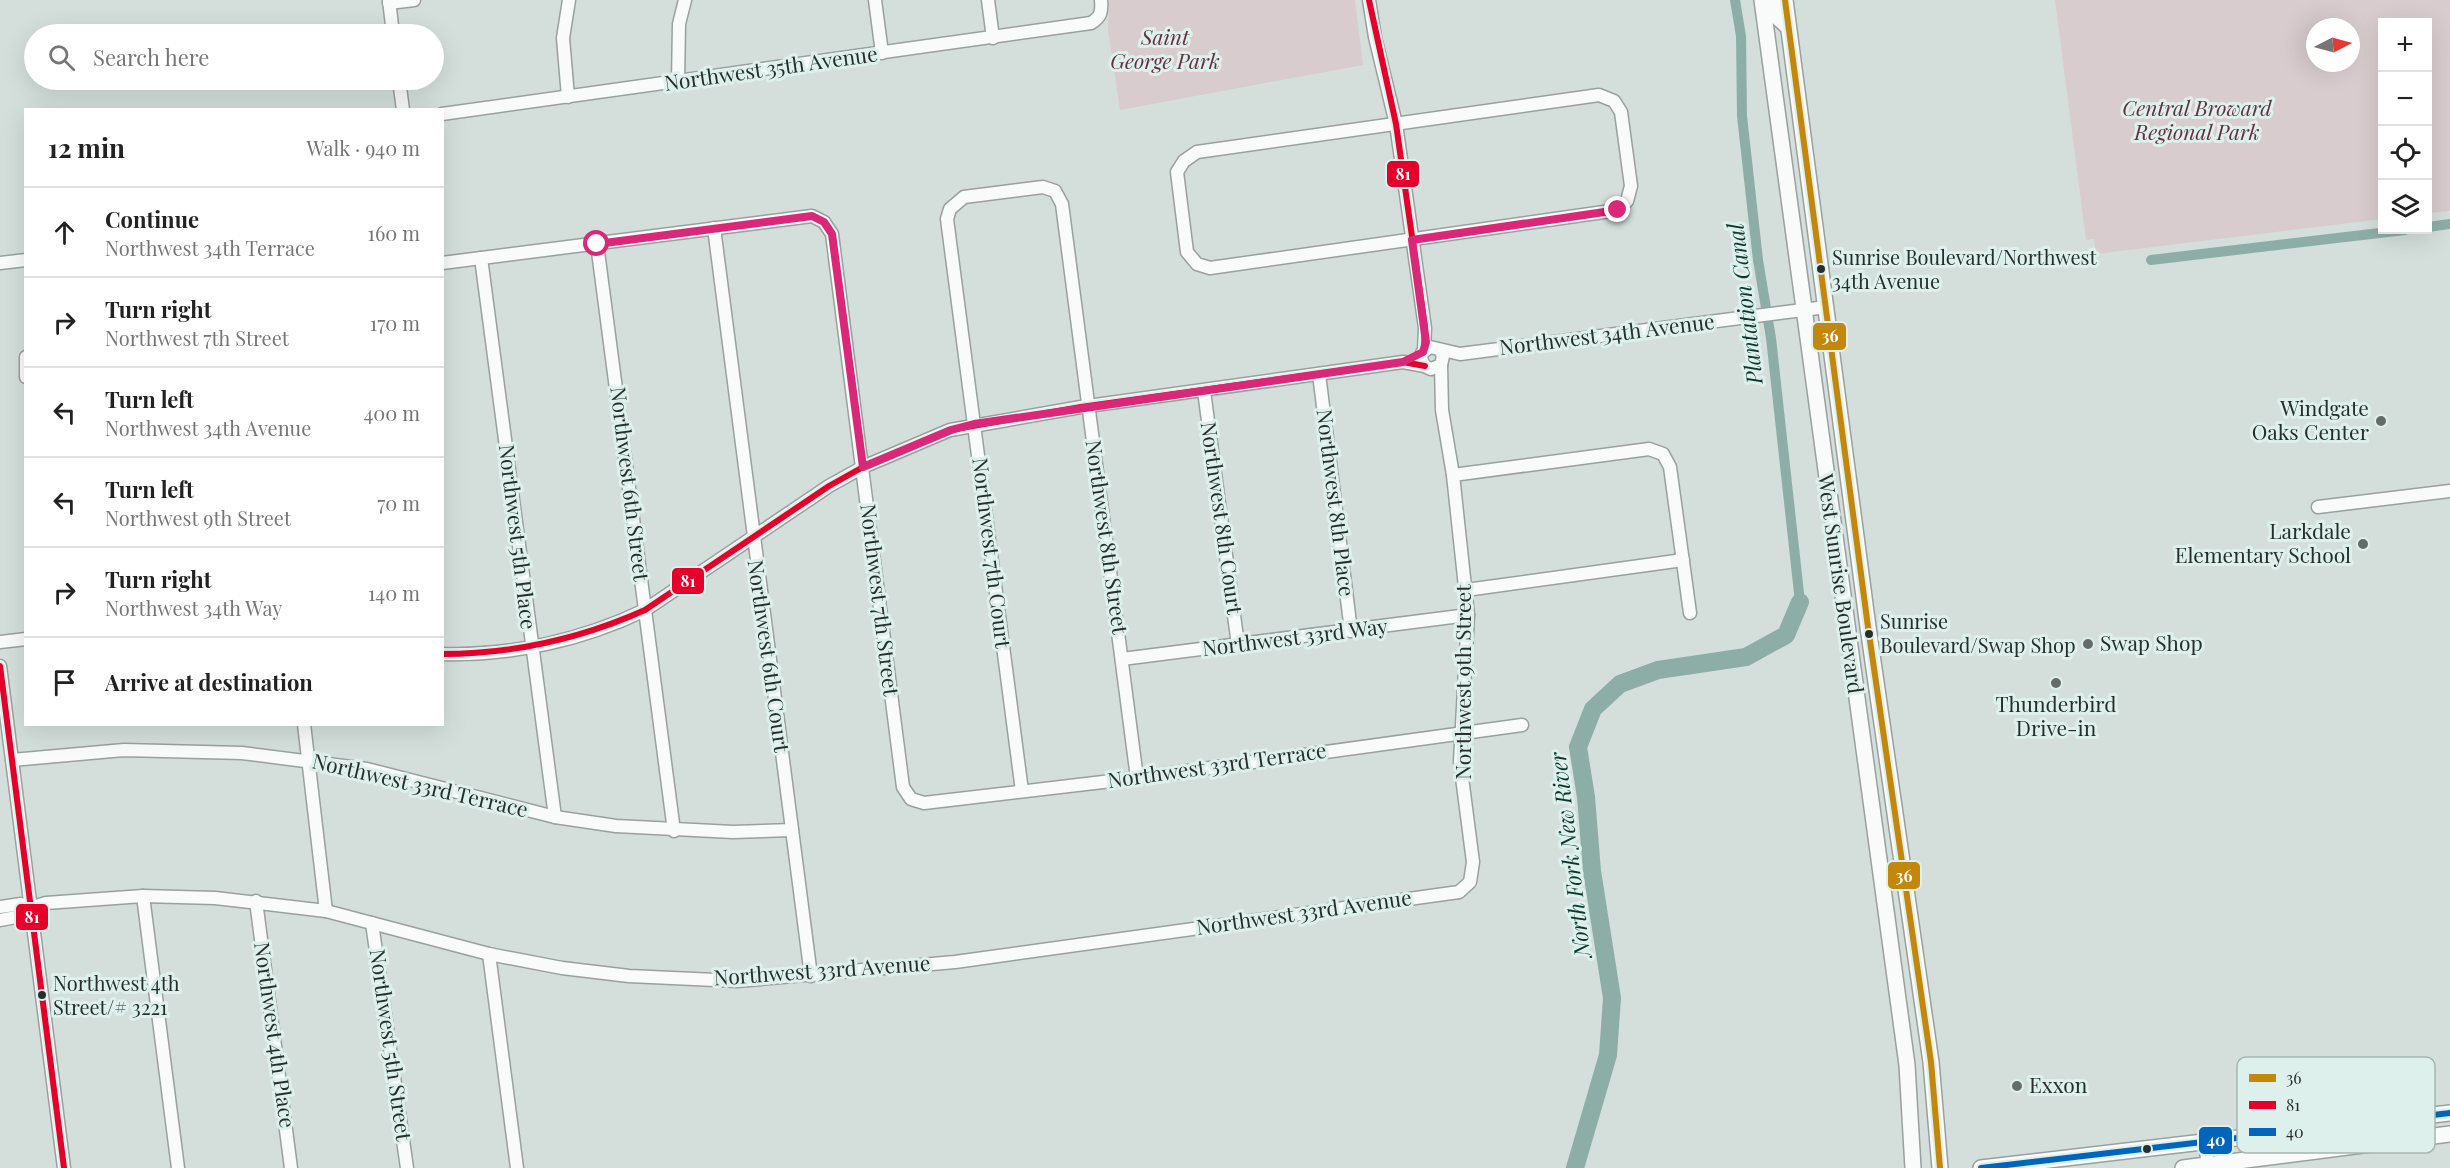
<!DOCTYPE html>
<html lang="en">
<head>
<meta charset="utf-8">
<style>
  :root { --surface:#fff; --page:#f2f2f2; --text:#222; --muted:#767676; --line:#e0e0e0 }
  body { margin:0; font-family:"Playfair Display",serif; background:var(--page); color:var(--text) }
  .controls { position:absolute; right:18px; top:18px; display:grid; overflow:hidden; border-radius:0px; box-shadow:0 6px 24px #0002 }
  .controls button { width:54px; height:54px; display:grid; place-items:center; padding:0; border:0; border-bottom:2px solid var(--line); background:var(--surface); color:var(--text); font:30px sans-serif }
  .compass { position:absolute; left:2306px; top:18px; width:54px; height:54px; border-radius:50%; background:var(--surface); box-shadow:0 6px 24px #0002; rotate:84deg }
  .stop { position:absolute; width:18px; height:18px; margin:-14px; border:4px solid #db2777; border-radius:50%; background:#fff }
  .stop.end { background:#db2777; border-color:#fff; box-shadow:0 2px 6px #0008 }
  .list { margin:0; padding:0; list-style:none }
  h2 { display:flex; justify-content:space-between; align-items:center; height:78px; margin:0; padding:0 24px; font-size:26px }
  h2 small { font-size:20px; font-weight:400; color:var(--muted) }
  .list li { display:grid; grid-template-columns:39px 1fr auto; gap:18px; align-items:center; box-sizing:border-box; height:90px; padding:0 24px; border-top:2px solid var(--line) }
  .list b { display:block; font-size:22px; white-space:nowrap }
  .list p { margin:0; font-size:20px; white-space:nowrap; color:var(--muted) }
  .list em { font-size:20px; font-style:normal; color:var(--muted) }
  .icon { flex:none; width:33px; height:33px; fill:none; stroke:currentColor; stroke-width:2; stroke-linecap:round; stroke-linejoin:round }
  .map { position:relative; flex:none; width:2450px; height:1168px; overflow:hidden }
  .search { position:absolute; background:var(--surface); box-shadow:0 6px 24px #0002; left:24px; top:24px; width:420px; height:66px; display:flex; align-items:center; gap:15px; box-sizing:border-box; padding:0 21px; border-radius:33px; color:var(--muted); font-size:22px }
  .panel { position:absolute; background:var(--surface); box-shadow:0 6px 24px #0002; left:24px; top:108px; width:420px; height:618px; border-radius:0px }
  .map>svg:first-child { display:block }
  .green { fill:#d8ccce; fill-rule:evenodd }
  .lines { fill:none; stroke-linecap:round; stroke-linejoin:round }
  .canal { stroke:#8daea6; stroke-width:10 }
  .river { stroke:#8daea6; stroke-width:18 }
  .minor-casing { stroke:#99a09e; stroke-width:15 }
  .major-casing { stroke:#99a09e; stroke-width:18 }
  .minor { stroke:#f9fafa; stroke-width:12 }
  .major { stroke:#f9fafa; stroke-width:15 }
  .bus-1-casing { stroke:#ddf0eb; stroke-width:10 }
  .bus-2-casing { stroke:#ddf0eb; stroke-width:10 }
  .bus-3-casing { stroke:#ddf0eb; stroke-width:10 }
  .bus-1 { stroke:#c3880b; stroke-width:6 }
  .bus-2 { stroke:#e4002b; stroke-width:6 }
  .bus-3 { stroke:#0065bd; stroke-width:6 }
  .route { stroke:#db2777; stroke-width:8 }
  .bus-dot { fill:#272e2c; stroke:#ddf0eb; stroke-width:2 }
  .poi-dot { fill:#646c6a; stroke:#ddf0eb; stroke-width:2 }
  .labels { text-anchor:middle; stroke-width:6; stroke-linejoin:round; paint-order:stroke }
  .bus-label { font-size:20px; fill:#272e2c; stroke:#ddf0eb; text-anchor:start }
  .park-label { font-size:21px; font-style:italic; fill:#663040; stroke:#ddf0eb }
  .street-label { font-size:21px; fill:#272e2c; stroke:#ddf0eb }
  .poi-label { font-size:21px; fill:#272e2c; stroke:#ddf0eb; text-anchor:end }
  .water-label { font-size:22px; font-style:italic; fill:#0d362f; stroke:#ddf0eb }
  .key { fill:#ddf0eb; stroke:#a6b6b2; stroke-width:1.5 }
  .key-label { font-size:16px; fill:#272e2c }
  .line-badge { stroke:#ddf0eb; stroke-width:2 }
  .badge-label { font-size:16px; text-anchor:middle; font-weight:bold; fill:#fff }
</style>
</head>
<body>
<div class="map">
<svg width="2450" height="1168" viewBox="0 0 2450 1168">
  <rect width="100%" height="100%" fill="#d4dfdc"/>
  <g class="green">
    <path d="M1109 0H1355L1363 65 1120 110 1108 29Z"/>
    <path d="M2055 0H2450V211L2428 213V22H2382V219L2096 254 2094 239 2086 240ZM2315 27H2351V63H2315Z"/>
  </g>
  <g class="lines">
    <g class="canal">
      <path d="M1735 0 1741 36 1742 116 1758 260 1771 338 1800 602"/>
      <path d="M2428 227 2450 224"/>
      <path d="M2151 260 2405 230"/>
    </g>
    <path class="river" d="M1575 1168 1608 1055 1612 998 1592 871 1586 797 1578 747 1593 709 1620 684 1658 670 1746 657 1786 635 1800 602"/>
    <g class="minor-casing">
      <g id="minor">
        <path d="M389 0 393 34"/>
        <path d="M875 0 882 53"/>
        <path d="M988 0 993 38"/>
        <path d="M1369 0 1375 37 1396 124 1425 328 1424 350"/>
        <path d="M389 3 414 0"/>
        <path d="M399 80 403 110"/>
        <path d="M678 82 679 24 685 0"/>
        <path d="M1599 95 1614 101 1621 112 1631 186 1627 201 1618 210 1210 268 1197 264 1187 252 1177 172 1184 161 1197 152Z"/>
        <path d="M568 97 563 38 569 0"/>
        <path d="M442 114 1091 23C1101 17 1102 12 1101 0"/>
        <path d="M714 228 811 976"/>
        <path d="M597 244 674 831"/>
        <path d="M481 258 555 817"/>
        <path d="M0 263 26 260"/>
        <path d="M442 263 812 216 824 222 832 234 903 787 911 799 924 803 1137 778 1522 725"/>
        <path d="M1440 350 1443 356 1441 365 1431 369C1423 367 1420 361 1422 353L1430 347 1460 354 1826 307"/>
        <path d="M26 357V377"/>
        <path d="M1319 374 1351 631"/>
        <path d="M1204 391 1238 645"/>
        <path d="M1453 475 1649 449 1663 454 1670 467 1690 613"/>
        <path d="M2318 507 2450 491"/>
        <path d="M1466 590 1683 560"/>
        <path d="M0 642 26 639"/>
        <path d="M442 654C512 656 583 640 645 610L829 486 863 467 950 430 1081 407 1403 362 1425 366"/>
        <path d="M1122 659 1468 615"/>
        <path d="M0 666 64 1168"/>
        <path d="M304 724 326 911"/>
        <path d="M12 760 124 750 242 753 367 769 555 817 616 826 733 832 792 830"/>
        <path d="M1022 791 947 219 950 209 964 197 1043 187 1055 191 1062 204 1137 778"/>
        <path d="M143 896 178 1168"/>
        <path d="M256 901 291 1168"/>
        <path d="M0 907 21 904 30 908"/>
        <path d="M0 920 16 917 30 908 46 903 143 896 215 898 326 911 489 954 562 968 629 976 737 981 955 962 1459 892 1470 882 1473 862 1460 762 1468 615 1453 475 1442 410 1441 365"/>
        <path d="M372 923 407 1168"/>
        <path d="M489 954 517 1168"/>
        <path d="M2205 1142 2208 1168"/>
      </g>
    </g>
    <g class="major-casing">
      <g id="major">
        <path d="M1762 0 1907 1065 1913 1168"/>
        <path d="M1773 0 1777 17 1788 27"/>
        <path d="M1785 0 1868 627 1931 1062 1940 1168"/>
        <path d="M1981 1168 2450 1113"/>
        <path d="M2183 1168 2450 1134"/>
      </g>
    </g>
    <use href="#minor" class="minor"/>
    <use href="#major" class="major"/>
    <g class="bus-1-casing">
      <path id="bus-1" d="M1785 0 1868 627 1931 1062 1940 1168"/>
    </g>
    <g class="bus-2-casing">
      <g id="bus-2">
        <path d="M1369 0 1396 124 1425 328 1424 350"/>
        <path d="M442 654C514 654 580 639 645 610L829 486 863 467 950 430 1081 407 1403 362 1425 366"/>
        <path d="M0 666 64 1168"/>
      </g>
    </g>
    <g class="bus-3-casing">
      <path id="bus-3" d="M1981 1168 2450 1113"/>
    </g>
    <use href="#bus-1" class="bus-1"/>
    <use href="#bus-2" class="bus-2"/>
    <use href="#bus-3" class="bus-3"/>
  </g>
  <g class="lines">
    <path class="route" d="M597 244 812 216 824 222 832 234 863 467 951 430 974 424 1403 362 1423 352 1426 342 1412 240 1618 210"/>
  </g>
  <g class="bus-dot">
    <circle cx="1821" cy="269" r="5"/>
    <circle cx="1869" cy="634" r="5"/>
    <circle cx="42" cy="995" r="5"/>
    <circle cx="2147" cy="1149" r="5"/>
  </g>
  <g class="poi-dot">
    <circle cx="2381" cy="421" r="6"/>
    <circle cx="2363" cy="544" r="6"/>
    <circle cx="2088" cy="644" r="6"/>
    <circle cx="2056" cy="683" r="6"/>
    <circle cx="2017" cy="1086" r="6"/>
  </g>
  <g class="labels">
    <g class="bus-label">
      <text x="1832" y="265">Sunrise Boulevard/Northwest<tspan x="1832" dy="24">34th Avenue</tspan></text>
      <text x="1880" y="629">Sunrise<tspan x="1880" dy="24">Boulevard/Swap Shop</tspan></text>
      <text x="53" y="991">Northwest 4th<tspan x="53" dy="24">Street/# 3221</tspan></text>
    </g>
    <g class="park-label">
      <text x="1165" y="45">Saint<tspan x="1165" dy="24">George Park</tspan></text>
      <text x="2197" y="116">Central Broward<tspan x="2197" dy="24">Regional Park</tspan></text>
    </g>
    <g class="street-label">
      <text transform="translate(771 69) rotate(-8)" y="7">Northwest 35th Avenue</text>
      <text transform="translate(1607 335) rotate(-7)" y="7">Northwest 34th Avenue</text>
      <text transform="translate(629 484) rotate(83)" y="7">Northwest 6th Street</text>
      <text transform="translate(1335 503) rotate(83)" y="7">Northwest 8th Place</text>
      <text transform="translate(1221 518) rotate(82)" y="7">Northwest 8th Court</text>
      <text transform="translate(517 537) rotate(83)" y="7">Northwest 5th Place</text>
      <text transform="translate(1106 537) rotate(82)" y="7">Northwest 8th Street</text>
      <text transform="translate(991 553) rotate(83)" y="7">Northwest 7th Court</text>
      <text transform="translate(1840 584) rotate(82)" y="7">West Sunrise Boulevard</text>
      <text transform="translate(879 600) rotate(83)" y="7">Northwest 7th Street</text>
      <text transform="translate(1295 638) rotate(-7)" y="7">Northwest 33rd Way</text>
      <text transform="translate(768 656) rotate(82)" y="7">Northwest 6th Court</text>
      <text transform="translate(1464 682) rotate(-90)" y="7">Northwest 9th Street</text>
      <text transform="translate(1217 766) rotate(-8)" y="7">Northwest 33rd Terrace</text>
      <text transform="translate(420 786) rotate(13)" y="7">Northwest 33rd Terrace</text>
      <text transform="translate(1304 913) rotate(-8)" y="7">Northwest 33rd Avenue</text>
      <text transform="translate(822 971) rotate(-4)" y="7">Northwest 33rd Avenue</text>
      <text transform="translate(274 1035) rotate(82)" y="7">Northwest 4th Place</text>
      <text transform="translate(390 1045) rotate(82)" y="7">Northwest 5th Street</text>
    </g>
    <g class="poi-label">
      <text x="2369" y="416">Windgate<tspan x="2369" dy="24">Oaks Center</tspan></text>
      <text x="2351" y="539">Larkdale<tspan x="2351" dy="24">Elementary School</tspan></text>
      <text x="2100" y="651" text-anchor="start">Swap Shop</text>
      <text x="2056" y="712" text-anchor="middle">Thunderbird<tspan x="2056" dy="24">Drive-in</tspan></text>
      <text x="2029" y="1093" text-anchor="start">Exxon</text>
    </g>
    <g class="water-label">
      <text transform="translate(1745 304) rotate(-97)" y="8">Plantation Canal</text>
      <text transform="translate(1570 855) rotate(-97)" y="8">North Fork New River</text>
    </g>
  </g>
  <rect x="2237" y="1057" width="198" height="96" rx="9" class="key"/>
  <rect x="2249" y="1074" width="27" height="8" fill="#c3880b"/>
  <rect x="2249" y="1101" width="27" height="8" fill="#e4002b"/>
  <rect x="2249" y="1128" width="27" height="8" fill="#0065bd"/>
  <g class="key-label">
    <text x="2286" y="1084">36</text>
    <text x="2286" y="1111">81</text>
    <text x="2286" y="1138">40</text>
  </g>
  <g class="line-badge">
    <rect x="1386" y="160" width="34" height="28" rx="6" fill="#e4002b"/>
    <rect x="1812" y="322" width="35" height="29" rx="6" fill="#c3880b"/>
    <rect x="671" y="567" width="34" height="28" rx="6" fill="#e4002b"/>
    <rect x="1887" y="861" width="34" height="29" rx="6" fill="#c3880b"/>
    <rect x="15" y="903" width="34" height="28" rx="6" fill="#e4002b"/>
    <rect x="2198" y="1126" width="35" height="29" rx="6" fill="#0065bd"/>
  </g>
  <g class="badge-label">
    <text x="1403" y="180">81</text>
    <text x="1830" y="342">36</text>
    <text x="688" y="587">81</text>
    <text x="1904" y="882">36</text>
    <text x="32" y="923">81</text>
    <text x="2216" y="1146">40</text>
  </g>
</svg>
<div class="controls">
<button>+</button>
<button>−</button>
<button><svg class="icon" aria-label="locate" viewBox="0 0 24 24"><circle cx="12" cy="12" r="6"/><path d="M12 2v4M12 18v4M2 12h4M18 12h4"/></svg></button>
<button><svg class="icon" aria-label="layers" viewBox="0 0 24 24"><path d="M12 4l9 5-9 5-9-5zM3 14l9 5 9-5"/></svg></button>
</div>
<svg class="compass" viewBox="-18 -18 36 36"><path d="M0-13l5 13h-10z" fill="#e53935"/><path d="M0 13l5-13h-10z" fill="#767676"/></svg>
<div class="stop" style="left:597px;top:244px"></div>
<div class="stop end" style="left:1618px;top:210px"></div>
<div class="search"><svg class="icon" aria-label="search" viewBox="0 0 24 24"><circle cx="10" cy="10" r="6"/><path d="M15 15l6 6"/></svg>Search here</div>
<section class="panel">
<h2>12 min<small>Walk · 940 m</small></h2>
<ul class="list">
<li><svg class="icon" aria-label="ahead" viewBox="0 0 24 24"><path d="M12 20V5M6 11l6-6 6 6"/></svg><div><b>Continue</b><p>Northwest 34th Terrace</p></div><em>160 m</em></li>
<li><svg class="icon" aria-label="right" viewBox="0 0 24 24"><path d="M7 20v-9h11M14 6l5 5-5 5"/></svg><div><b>Turn right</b><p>Northwest 7th Street</p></div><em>170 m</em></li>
<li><svg class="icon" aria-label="left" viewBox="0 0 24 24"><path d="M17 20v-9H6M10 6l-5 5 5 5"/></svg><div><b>Turn left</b><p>Northwest 34th Avenue</p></div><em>400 m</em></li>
<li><svg class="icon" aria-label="left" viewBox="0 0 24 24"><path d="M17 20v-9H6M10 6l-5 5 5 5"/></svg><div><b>Turn left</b><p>Northwest 9th Street</p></div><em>70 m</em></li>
<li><svg class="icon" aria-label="right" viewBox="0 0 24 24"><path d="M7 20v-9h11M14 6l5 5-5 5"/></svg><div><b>Turn right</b><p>Northwest 34th Way</p></div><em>140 m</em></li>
<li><svg class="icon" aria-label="arrive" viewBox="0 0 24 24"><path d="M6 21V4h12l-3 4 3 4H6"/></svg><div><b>Arrive at destination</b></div></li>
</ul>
</section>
</div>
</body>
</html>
